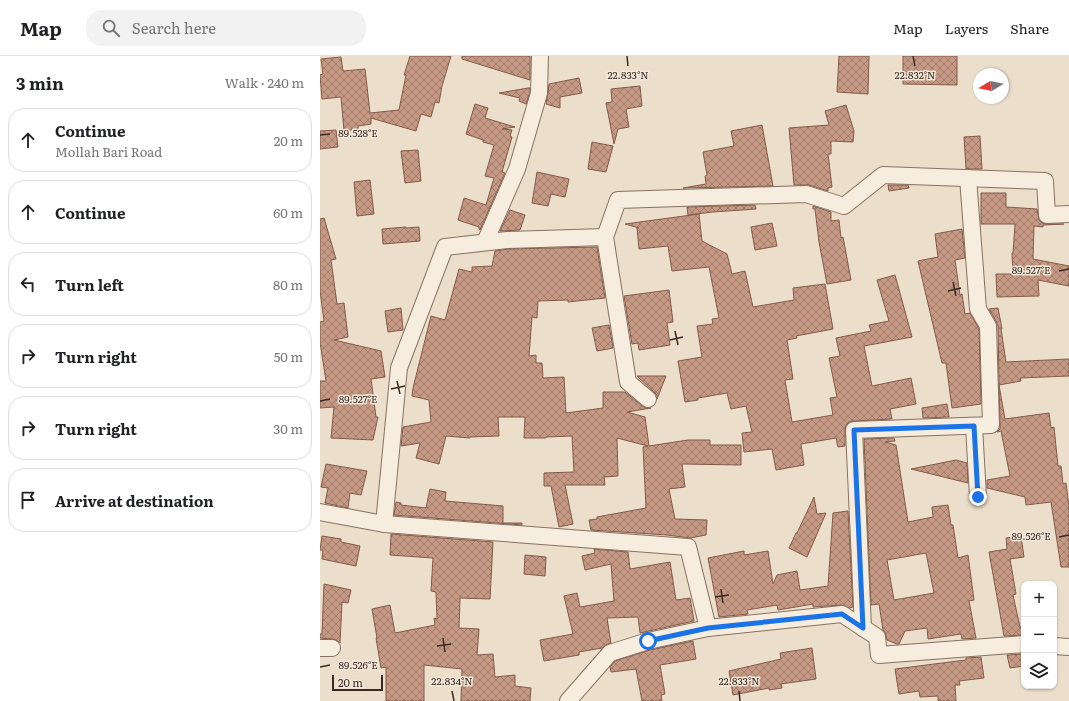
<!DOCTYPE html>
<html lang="en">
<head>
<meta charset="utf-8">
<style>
  :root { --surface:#fff; --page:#f2f2f2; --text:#202124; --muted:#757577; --line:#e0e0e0 }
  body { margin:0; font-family:Literata,serif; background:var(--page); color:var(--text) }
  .controls { position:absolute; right:12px; bottom:12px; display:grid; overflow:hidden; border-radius:8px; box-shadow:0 1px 3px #0004 }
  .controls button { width:36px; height:36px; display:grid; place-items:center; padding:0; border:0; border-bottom:1px solid var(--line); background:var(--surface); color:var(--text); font:20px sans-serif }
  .compass { position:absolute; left:653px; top:12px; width:36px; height:36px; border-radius:50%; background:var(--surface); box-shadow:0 1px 3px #0004; rotate:260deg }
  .scale { position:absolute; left:12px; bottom:10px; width:51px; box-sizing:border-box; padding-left:4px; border:2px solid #392b22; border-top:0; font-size:11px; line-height:14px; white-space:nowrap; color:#392b22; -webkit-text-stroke:3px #f3e9da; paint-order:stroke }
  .stop { position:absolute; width:12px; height:12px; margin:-9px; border:3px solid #1a73e8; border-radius:50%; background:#fff }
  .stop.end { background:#1a73e8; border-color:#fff; box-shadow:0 1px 4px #0008 }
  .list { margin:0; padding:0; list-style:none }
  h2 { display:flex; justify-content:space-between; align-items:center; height:52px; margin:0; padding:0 16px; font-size:17px }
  h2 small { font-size:13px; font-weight:400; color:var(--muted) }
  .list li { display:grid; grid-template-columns:26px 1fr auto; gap:12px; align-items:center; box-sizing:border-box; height:64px; margin:0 8px 8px; padding:0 8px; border:1px solid var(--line); border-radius:16px }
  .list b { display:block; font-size:15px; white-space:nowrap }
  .list p { margin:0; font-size:13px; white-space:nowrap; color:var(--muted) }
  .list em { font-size:13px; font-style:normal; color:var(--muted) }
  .icon { flex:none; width:22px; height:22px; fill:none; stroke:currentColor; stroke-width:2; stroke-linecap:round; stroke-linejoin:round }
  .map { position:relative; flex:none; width:749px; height:645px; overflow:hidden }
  header { display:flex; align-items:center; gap:24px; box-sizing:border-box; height:56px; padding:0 20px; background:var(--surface); border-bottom:1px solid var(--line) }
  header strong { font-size:19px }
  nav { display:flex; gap:22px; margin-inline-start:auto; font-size:14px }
  .search { width:280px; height:36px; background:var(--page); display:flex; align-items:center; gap:10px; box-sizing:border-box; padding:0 14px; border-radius:16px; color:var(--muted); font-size:15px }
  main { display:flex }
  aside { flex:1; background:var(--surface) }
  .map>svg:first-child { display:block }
  .building { fill:url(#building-cross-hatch); stroke:#845a48; fill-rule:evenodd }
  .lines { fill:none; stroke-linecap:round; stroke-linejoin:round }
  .street-casing { stroke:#877160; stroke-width:18 }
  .street { stroke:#f6edde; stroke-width:16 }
  .route { stroke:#1a73e8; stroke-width:5 }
  .ticks { fill:none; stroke:#392b22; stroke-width:1.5 }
  .ticks-label { font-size:10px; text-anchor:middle; fill:#392b22; stroke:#f3e9da; stroke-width:3; stroke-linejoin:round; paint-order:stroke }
</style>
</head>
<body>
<header>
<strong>Map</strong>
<div class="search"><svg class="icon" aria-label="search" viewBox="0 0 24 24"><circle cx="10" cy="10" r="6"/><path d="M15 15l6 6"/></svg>Search here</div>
<nav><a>Map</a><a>Layers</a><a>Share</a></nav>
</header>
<main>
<aside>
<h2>3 min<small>Walk · 240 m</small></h2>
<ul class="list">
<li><svg class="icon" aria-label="ahead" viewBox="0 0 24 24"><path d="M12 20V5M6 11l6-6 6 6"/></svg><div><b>Continue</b><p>Mollah Bari Road</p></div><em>20 m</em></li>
<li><svg class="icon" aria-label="ahead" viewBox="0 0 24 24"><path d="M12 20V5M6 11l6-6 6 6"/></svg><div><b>Continue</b></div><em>60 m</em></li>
<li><svg class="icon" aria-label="left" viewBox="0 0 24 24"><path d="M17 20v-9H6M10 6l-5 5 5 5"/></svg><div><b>Turn left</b></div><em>80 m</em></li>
<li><svg class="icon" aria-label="right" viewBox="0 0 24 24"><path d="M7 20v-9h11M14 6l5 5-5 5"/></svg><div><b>Turn right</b></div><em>50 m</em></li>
<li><svg class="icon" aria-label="right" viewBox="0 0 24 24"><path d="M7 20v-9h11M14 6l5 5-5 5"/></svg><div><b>Turn right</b></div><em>30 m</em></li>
<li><svg class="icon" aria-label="arrive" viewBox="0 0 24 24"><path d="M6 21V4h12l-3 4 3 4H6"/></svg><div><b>Arrive at destination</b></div></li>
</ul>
</aside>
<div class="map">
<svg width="749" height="645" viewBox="0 0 749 645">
  <defs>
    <pattern id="building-cross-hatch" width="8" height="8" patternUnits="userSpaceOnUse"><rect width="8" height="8" fill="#c69984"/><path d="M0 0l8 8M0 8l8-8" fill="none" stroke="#a27d6c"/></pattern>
  </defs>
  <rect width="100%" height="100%" fill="#ebdecb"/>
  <g class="building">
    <path d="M90 0H131L122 30 119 47 115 46 111 61 101 58 96 75 51 62V68L38 70V73L24 75 21 41 2 43 0 19 3 18 1 3 21 1 23 15 45 13 50 57 79 54 86 19H84Z"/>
    <path d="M142 0H210V24L142 3Z"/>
    <path d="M519 0H549L548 38 517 36Z"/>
    <path d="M583 0H637V29L583 28Z"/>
    <path d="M259 22 262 37 240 41V52L226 48 228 37 229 28Z"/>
    <path d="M320 30 322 50 306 53 309 71 298 73 294 88 286 47 292 46 291 33Z"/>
    <path d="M208 32H210V36L206 48 199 45 200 42 179 37Z"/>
    <path d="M155 48 168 52 165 62 195 71 182 73 192 74 190 80 192 81 182 116 185 117 160 174 159 173V171L138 164 144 142 166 149 174 122 165 120 174 89 163 86V84L146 78Z"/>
    <path d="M526 49 534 75 533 86 511 85V98H508L512 131 508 132V135L489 129H474L469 72 509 69 505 55Z"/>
    <path d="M442 69 453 130 363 132 386 128 385 120 387 119 383 96 414 90 411 75Z"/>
    <path d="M16 74 18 91 0 93V75Z"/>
    <path d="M660 80 662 113H646L644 81Z"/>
    <path d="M272 86 293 90 286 116 268 113Z"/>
    <path d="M98 94 101 125 85 127 81 95Z"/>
    <path d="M217 116 249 123 245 141 231 138 228 150 212 147Z"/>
    <path d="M50 124 54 158 37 160 34 126Z"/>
    <path d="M568 129H588L589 132 569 135Z"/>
    <path d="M661 137H686V151L717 153 719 164 722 167 727 168H744L723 169V171L714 170 713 203 749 210V230L718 224 719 240 677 241 676 218H693L692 197H693L695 168H661Z"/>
    <path d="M435 149 436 153 393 156 368 159 367 151Z"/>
    <path d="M493 150 511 156V165L519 164 521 182 523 181 531 224 507 228 499 186 495 153H493Z"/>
    <path d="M190 154 205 159 200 174 180 175Z"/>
    <path d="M379 158 382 185 407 198 412 218 425 215 433 251 474 244 473 232 505 228 513 273 476 280 477 282 467 284 473 323 465 324 472 366 513 359 510 342 517 341 509 302 520 300 516 282 551 275 549 269 569 265 557 224 575 219 592 281 544 290 552 330 591 322 596 348 570 353 572 363 534 365 529 366 526 369 525 374V390L518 391 516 382 481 388 484 409 456 414 452 393 424 396 422 377 432 376 426 350 411 353 407 337 378 342V344L365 346 358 305 382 301 377 270 393 268 392 263 399 262 389 211 352 215 348 190 319 193 317 172H319L305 168Z"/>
    <path d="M4 162 16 203 11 204 17 248 24 247 28 281 14 284 61 295 65 321 51 323 56 361H58L53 384 11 382 14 351 0 352V325H6L0 286V266L4 265 0 235V163Z"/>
    <path d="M452 167 457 190 435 194 431 171Z"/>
    <path d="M86 171V172L99 171 100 185 63 188 62 173Z"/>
    <path d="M642 173 645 202 635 204 640 239 642 238 645 258 650 257 659 273 661 348 632 352 626 307H622L598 205 618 201 615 178Z"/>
    <path d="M277 191 285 242 248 246V244L218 245 217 262 212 261 209 300 216 299V307H222L223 322 244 321 246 357 283 352V336H305L322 350 326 352H331L307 356 325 361 329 390 368 384H390V389H421V409L362 408 365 431 349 433 355 463 387 464 386 479 370 482 347 479 271 474 269 464 277 463V461L326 452 323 391 328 390 297 382 298 420 284 421 285 429H245L253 468 239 471 231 430H224V417L254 416 252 380 226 381V382H204L205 361H178L179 380 150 381V382L126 380 119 408 96 402 100 387 81 390 83 371 111 366 109 344 92 340 93 332 111 260 125 264 139 213 152 216V211L172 210 175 195 188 193Z"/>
    <path d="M349 234 353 266 347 267 350 289 319 294 318 287 312 288 304 240Z"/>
    <path d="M81 252 83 274 68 276 65 255Z"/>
    <path d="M678 252 682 273H681L686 306 749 303V320L700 322 701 325 679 329 678 270 676 265 669 253Z"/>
    <path d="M289 269 293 292 277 295 272 272Z"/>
    <path d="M317 320H346L337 343V339L334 336Z"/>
    <path d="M679 329 685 363 729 357 731 372 734 371 738 410H741L743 428 746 427 749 451V511H741L731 446 706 449 705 441 667 432V424L690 420 681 375 677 376 680 373V369Z"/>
    <path d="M627 348 629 361 603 362 602 352Z"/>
    <path d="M574 382 575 385 565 386 576 389 588 466 613 461 612 451 628 449 631 469H633L638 502 648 499 654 544 649 545 656 582 642 583 641 578 608 583 607 572 585 575 579 588H577L567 584 565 576 563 574 559 548 551 549 544 383ZM606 497 614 537 574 544 567 504Z"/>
    <path d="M636 404 647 407 648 427 591 413Z"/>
    <path d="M6 408 47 415 41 439 30 437 28 452 5 447 8 432 1 431Z"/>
    <path d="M110 433 126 436 125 445 183 450V467H202V469L74 459 76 446 81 447V449L106 452Z"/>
    <path d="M494 441 497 458 506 457 487 501 469 492 476 477H477Z"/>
    <path d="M528 455 533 551 529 552 521 549 493 551V548L458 554 457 549 427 554 428 558 399 561 388 502 424 495V499L448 495 453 528 457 519 477 515 480 534 508 530 513 457Z"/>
    <path d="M71 478 173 486 170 543 140 542 139 572 159 573 157 599 173 598 175 621 195 619V630L211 632 210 645H141L142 613 104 609V645H66V611L61 612 56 582H57L52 553 70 549 75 577 115 569 114 562 117 563 116 536 111 535 113 502 70 499Z"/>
    <path d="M2 480 21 483V486L40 490 36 510 2 503 3 494H0Z"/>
    <path d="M701 480 704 501 690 503 696 538 693 539 700 571H704V579L684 580 669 496 687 493 686 482Z"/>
    <path d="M274 493 308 496 310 513 350 506 356 544 370 542 374 565 320 577 318 561 287 562 291 587 287 588 282 592 259 596V599L224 605 220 584 253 578 244 540 257 537 260 551 294 545 291 508 265 514 262 500 275 497Z"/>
    <path d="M205 499 226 501 225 520 204 518Z"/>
    <path d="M4 528 31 534 28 547 22 546 20 587 16 584 12 583 0 582V578H2Z"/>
    <path d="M373 585 376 603 340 609 345 638 341 639 342 645H322L316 613 291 616 290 611 295 605 330 594Z"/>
    <path d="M492 592 496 623 461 628 462 632 449 634V632L413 639 409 615 461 603 460 597Z"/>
    <path d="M704 598V610L690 612 687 599Z"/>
    <path d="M661 601 664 622 639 625 640 629H635L636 645H618V640L600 641 599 635 579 638 575 613 614 608 646 604V602Z"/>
  </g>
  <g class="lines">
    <g class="street-casing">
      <g id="street">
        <path d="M285 181 298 144 486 138 524 150 563 119 725 125 727 159 749 158"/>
        <path d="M165 186 197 113 219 37 220 0"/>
        <path d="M654 370 658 441"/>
        <path d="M0 456 64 468 368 491 388 572"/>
        <path d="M64 468 79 312 125 191 187 184 285 181 308 326 328 343"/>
        <path d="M543 572 534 374 671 369 668 270 658 253 648 122"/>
        <path d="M734 590 749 591"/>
        <path d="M0 592H12"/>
        <path d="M248 645 290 597 328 585 388 572 522 558 557 581 559 599 704 588"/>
      </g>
    </g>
    <use href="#street" class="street"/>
  </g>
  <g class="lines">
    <path class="route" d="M328 585 388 572 522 558 543 572 534 374 654 370 658 441"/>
  </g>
  <path class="ticks" d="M307 0 308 10M593 0 595 10M0 79 10 78M739 215 749 213M633 226 636 240M628 235 641 232M355 275 358 289M350 284 363 281M77 325 80 338M71 333 85 330M0 345 10 343M739 481 749 479M401 533 403 547M395 541 409 539M123 582 125 596M117 590 131 588M0 611 10 609M132 635 134 645M419 635 420 645"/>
  <g class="ticks-label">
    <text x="308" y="23">22.833°N</text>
    <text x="595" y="23">22.832°N</text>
    <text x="38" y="81">89.528°E</text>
    <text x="711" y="218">89.527°E</text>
    <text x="38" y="347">89.527°E</text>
    <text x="711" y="484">89.526°E</text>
    <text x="38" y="613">89.526°E</text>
    <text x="132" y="629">22.834°N</text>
    <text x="419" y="629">22.833°N</text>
  </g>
</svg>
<div class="controls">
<button>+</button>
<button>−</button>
<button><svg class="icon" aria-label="layers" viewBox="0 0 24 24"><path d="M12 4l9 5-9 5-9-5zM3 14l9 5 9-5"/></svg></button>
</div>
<svg class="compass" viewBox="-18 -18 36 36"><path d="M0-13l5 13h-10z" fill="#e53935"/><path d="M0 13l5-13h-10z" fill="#757577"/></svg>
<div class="scale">20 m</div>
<div class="stop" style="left:328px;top:585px"></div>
<div class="stop end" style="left:658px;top:441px"></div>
</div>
</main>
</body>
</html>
